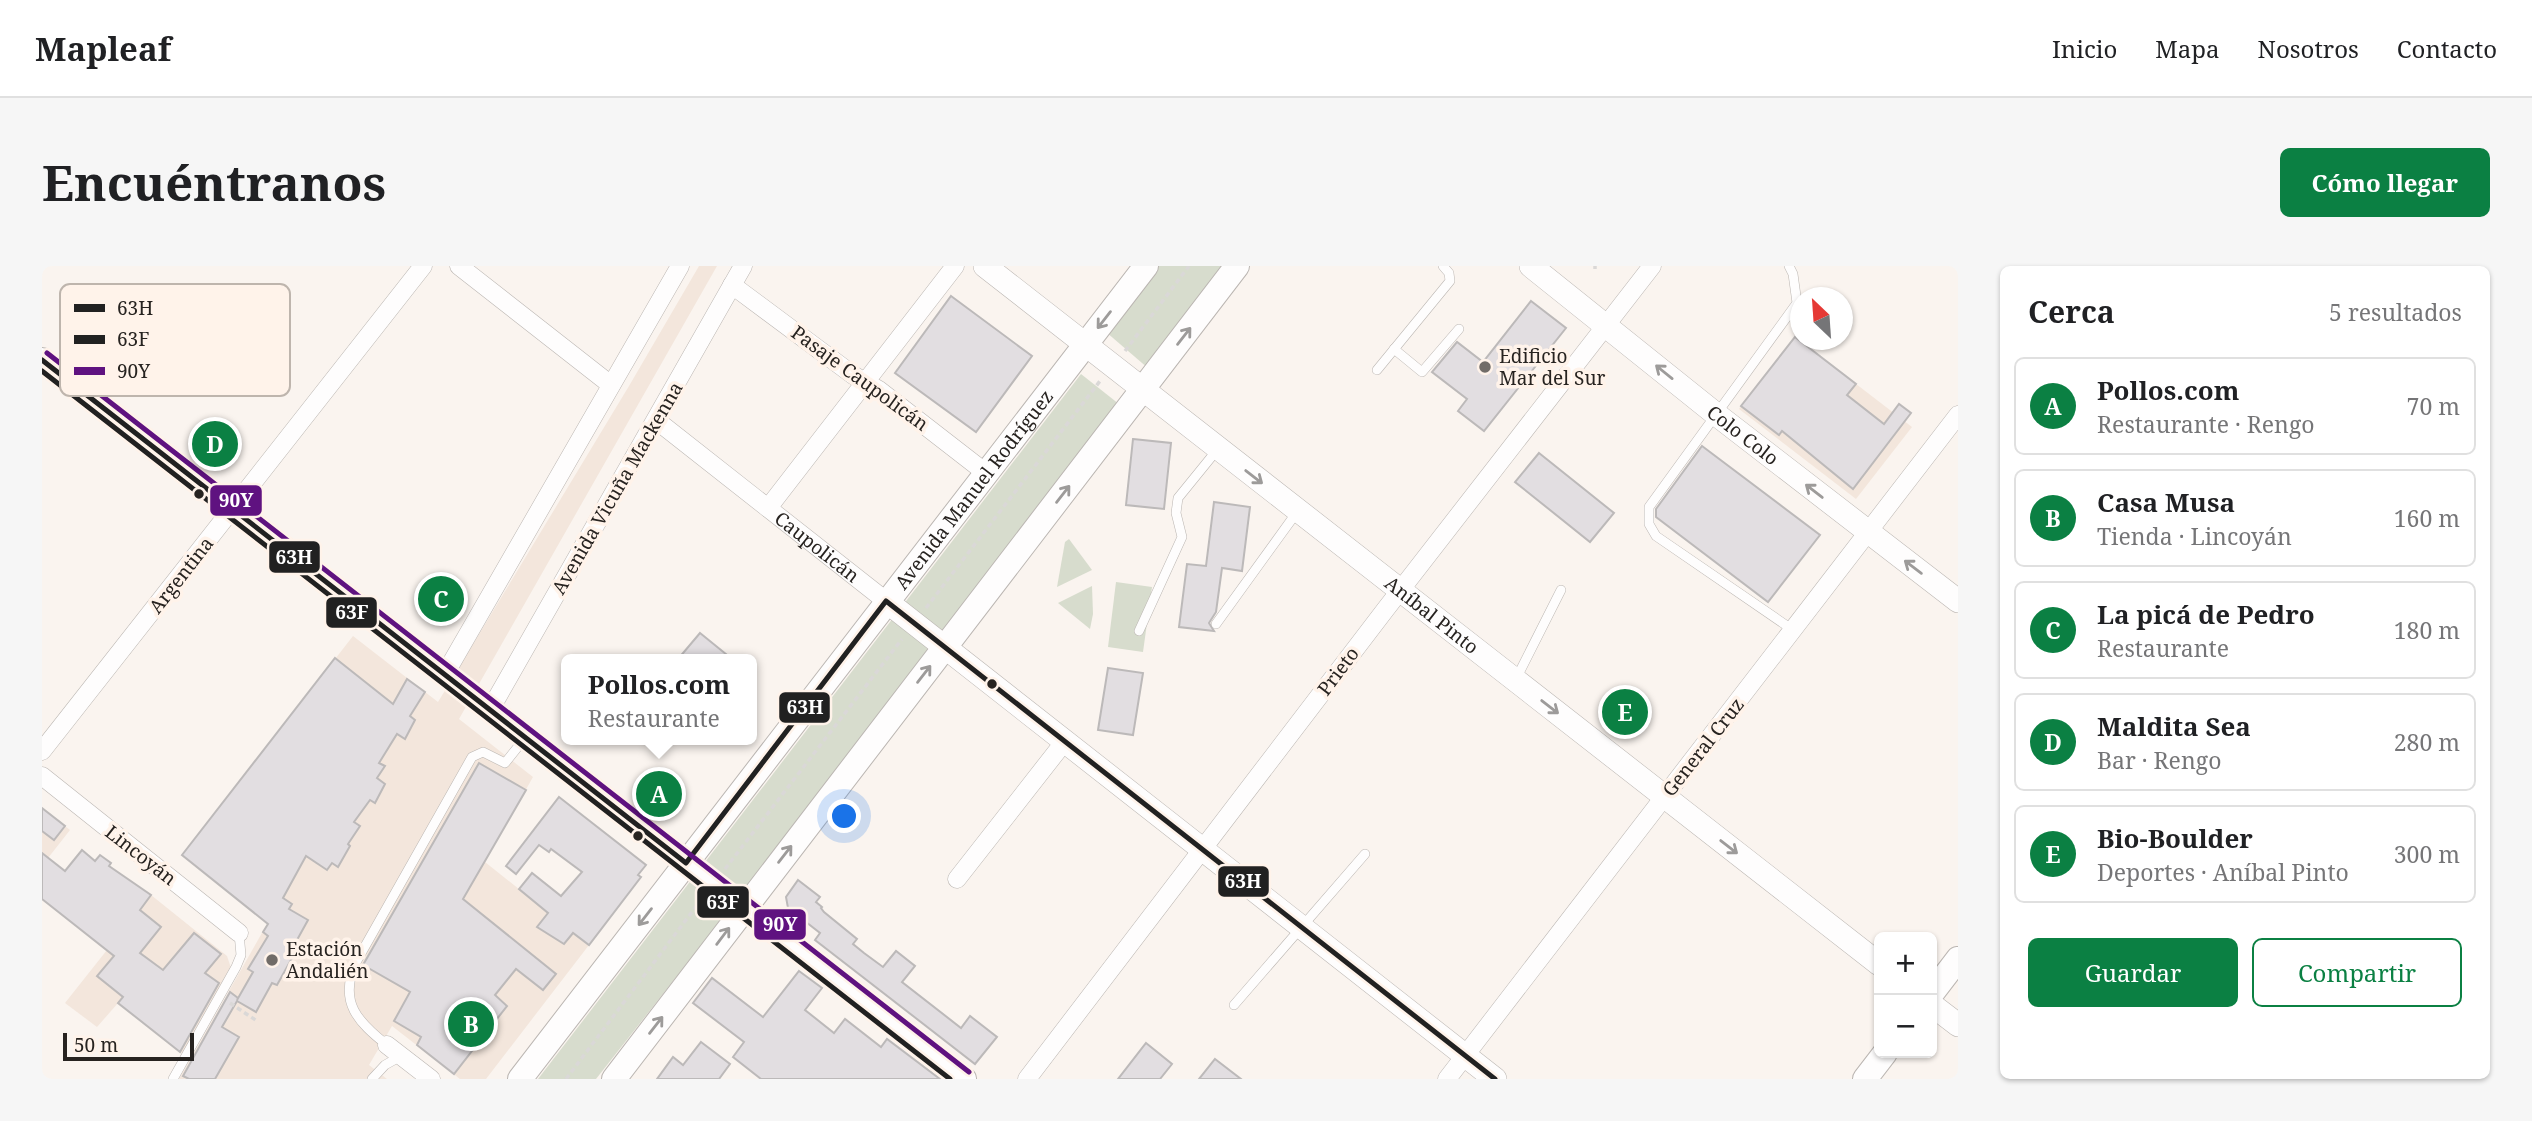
<!DOCTYPE html>
<html lang="es">
<head>
<meta charset="utf-8">
<style>
  :root { --surface:#fff; --page:#f6f6f6; --text:#202124; --muted:#757577; --line:#e0e0e0; --accent:#0b8043 }
  body { margin:0; font-family:"Noto Serif",serif; background:var(--page); color:var(--text) }
  .controls { position:absolute; right:21px; bottom:21px; display:grid; overflow:hidden; border-radius:10px; box-shadow:0 2px 5px #0004 }
  .controls button { width:63px; height:63px; display:grid; place-items:center; padding:0; border:0; border-bottom:2px solid var(--line); background:var(--surface); color:var(--text); font:35px sans-serif }
  .compass { position:absolute; left:1748px; top:21px; width:63px; height:63px; border-radius:50%; background:var(--surface); box-shadow:0 2px 5px #0004; rotate:335deg }
  .scale { position:absolute; left:21px; bottom:18px; width:131px; box-sizing:border-box; padding-left:7px; border:4px solid #272320; border-top:0; font-size:19px; line-height:24px; white-space:nowrap; color:#272320; -webkit-text-stroke:5px #fff3ea; paint-order:stroke }
  .you { position:absolute; left:803px; top:551px; width:24px; height:24px; margin:-18px; border:5px solid #fff; border-radius:50%; background:#1a73e8; box-shadow:0 0 0 10px #1a73e833 }
  .badge { display:grid; place-items:center; width:46px; height:46px; border-radius:50%; background:var(--accent); color:#fff; font-size:23px; font-weight:700 }
  .pin { position:absolute; translate:-50% -50%; border:4px solid #fff; box-shadow:0 2px 7px #0006 }
  .popup { position:absolute; left:519px; top:388px; width:196px; height:91px; box-sizing:border-box; display:grid; place-content:center; border-radius:10px; background:var(--surface); filter:drop-shadow(0 2px 5px #0005); font-size:23px; white-space:nowrap; color:var(--muted) }
  .popup b { font-size:26px; color:var(--text) }
  .popup::after { content:''; position:absolute; left:50%; top:100%; margin-left:-14px; border:14px solid transparent; border-top-color:var(--surface) }
  .list { margin:0; padding:0; list-style:none }
  h2 { display:flex; justify-content:space-between; align-items:center; height:91px; margin:0; padding:0 28px; font-size:30px }
  h2 small { font-size:23px; font-weight:400; color:var(--muted) }
  .list li { display:grid; grid-template-columns:46px 1fr auto; gap:21px; align-items:center; box-sizing:border-box; height:98px; margin:0 14px 14px; padding:0 14px; border:2px solid var(--line); border-radius:10px }
  .list b { display:block; font-size:26px; white-space:nowrap }
  .list p { margin:0; font-size:23px; white-space:nowrap; color:var(--muted) }
  .list em { font-size:23px; font-style:normal; color:var(--muted) }
  .actions { display:flex; gap:14px; padding:21px 28px }
  .actions a { flex:1; padding:16px 0; border:2px solid var(--accent); border-radius:10px; text-align:center; font-size:24px; color:var(--accent) }
  .actions .main { background:var(--accent); color:#fff }
  .map { position:relative; flex:none; width:1916px; height:813px; overflow:hidden; border-radius:10px }
  header { display:flex; align-items:center; gap:42px; box-sizing:border-box; height:98px; padding:0 35px; background:var(--surface); border-bottom:2px solid var(--line) }
  header strong { font-size:33px }
  nav { display:flex; gap:38px; margin-inline-start:auto; font-size:24px }
  .intro { display:flex; align-items:center; justify-content:space-between; box-sizing:border-box; height:168px; padding:0 42px }
  h1 { margin:0; font-size:49px }
  .button { padding:18px 32px; border-radius:10px; background:var(--accent); color:#fff; font-size:24px; font-weight:700 }
  main { display:flex; gap:42px; padding:0 42px }
  aside { flex:1; background:var(--surface); border-radius:10px; box-shadow:0 2px 5px #0004 }
  .map>svg:first-child { display:block }
  .built { fill:#f3e6dc }
  .green { fill:#d7dccd }
  .building { fill:#e2dee1; stroke:#bcb9b9; stroke-width:2 }
  .lines { fill:none; stroke-linecap:round; stroke-linejoin:round }
  .service-casing { stroke:#bbb6b2; stroke-width:10 }
  .minor-casing { stroke:#bbb6b2; stroke-width:19 }
  .tertiary-casing { stroke:#bbb6b2; stroke-width:24 }
  .secondary-casing { stroke:#bbb6b2; stroke-width:26 }
  .path { stroke:#dad8d7; stroke-width:3.5; stroke-dasharray:5 3.5; stroke-linecap:butt }
  .service { stroke:#fefdfd; stroke-width:9 }
  .minor { stroke:#fefdfd; stroke-width:18 }
  .tertiary { stroke:#fefdfd; stroke-width:23 }
  .secondary { stroke:#fefdfd; stroke-width:24 }
  .bus-1-casing { stroke:#fff3ea; stroke-width:10 }
  .bus-2-casing { stroke:#fff3ea; stroke-width:10 }
  .bus-3-casing { stroke:#fff3ea; stroke-width:10 }
  .bus-1 { stroke:#212121; stroke-width:5 }
  .bus-2 { stroke:#212121; stroke-width:5 }
  .bus-3 { stroke:#5f1280; stroke-width:5 }
  .oneway { stroke:#9d9b9a }
  .poi-dot { fill:#716c68; stroke:#fff3ea; stroke-width:2.5 }
  .bus-dot { fill:#272320; stroke:#fff3ea; stroke-width:2.5 }
  .labels { text-anchor:middle; stroke-width:7; stroke-linejoin:round; paint-order:stroke }
  .poi-label { font-size:19px; fill:#272320; stroke:#fff3ea; text-anchor:start }
  .street-label { font-size:19px; fill:#272320; stroke:#fff3ea }
  .key { fill:#fff3ea; stroke:#beb5ad; stroke-width:2 }
  .key-label { font-size:19px; fill:#272320 }
  .line-badge { stroke:#fff3ea; stroke-width:2.5 }
  .badge-label { font-size:19px; text-anchor:middle; font-weight:bold; fill:#fff }
</style>
</head>
<body>
<header>
<strong>Mapleaf</strong>
<nav><a>Inicio</a><a>Mapa</a><a>Nosotros</a><a>Contacto</a></nav>
</header>
<div class="intro"><h1>Encuéntranos</h1><a class="button">Cómo llegar</a></div>
<main>
<div class="map">
<svg width="1916" height="813" viewBox="0 0 1916 813">
  <rect width="100%" height="100%" fill="#faf4ef"/>
  <g class="built">
    <path d="M657 0H675L417 453 491 511 443 596 547 679 444 813H418L350 760 327 799 345 813H137L229 651 215 649 140 589 311 370 396 436 587 120Z"/>
    <path d="M1753 71 1870 161 1814 233 1697 143Z"/>
    <path d="M0 542 28 564 6 592 87 657 109 629 185 690 189 702 141 788 76 737 55 761 23 737 65 684 0 633Z"/>
  </g>
  <g class="green">
    <path d="M1114 0H1184L1107 103 1064 66Z"/>
    <path d="M1039 108 1082 142 554 813H496Z"/>
    <path d="M1027 273 1050 304 1015 321 1023 276Z"/>
    <path d="M1074 316 1110 321 1101 386 1066 381Z"/>
    <path d="M1050 320 1051 348 1048 363 1016 337Z"/>
  </g>
  <g class="building">
    <path d="M909 30 990 90 934 166 853 107Z"/>
    <path d="M1489 35 1524 62 1442 165 1416 145 1425 133 1390 106 1415 76 1441 96Z"/>
    <path d="M1753 71 1814 118 1805 129 1842 158 1857 138 1869 147 1811 223 1740 165 1737 169 1699 140Z"/>
    <path d="M1091 173 1129 177 1122 243 1084 239Z"/>
    <path d="M1660 180 1778 269 1726 336 1614 251V243Z"/>
    <path d="M1497 187 1572 247 1548 276 1473 216Z"/>
    <path d="M1172 236 1208 241 1200 305 1180 302 1174 346 1167 357 1172 365 1137 361 1145 298 1164 300Z"/>
    <path d="M658 367 690 393H636Z"/>
    <path d="M293 392 351 438 365 413 383 426 368 450 373 454 363 473 355 468 337 497 343 500 335 512 343 518 333 537 328 534 312 556 318 560 306 578 308 580 296 601 290 597 285 604 264 590 241 632 250 638 247 643 266 654 250 683 254 685 235 719 230 717 214 746 195 735 180 761 197 771 173 813H147L141 810 188 726 196 732 195 734 211 706 206 703 226 670 221 666 226 658 140 589Z"/>
    <path d="M1066 402 1101 407 1091 469 1056 464Z"/>
    <path d="M437 497 484 524 421 633 514 708 501 724 474 703 453 729 465 740 412 808 375 779 379 771 352 755 368 726 321 699Z"/>
    <path d="M517 531 604 599 596 609 599 611 547 679 531 667 522 678 495 661 506 647 477 623 490 607 519 630 540 606 509 583 507 586 497 579 474 608 464 600Z"/>
    <path d="M0 542 23 560 12 574 0 565Z"/>
    <path d="M40 584 53 595 58 589 69 597 67 600 109 629 98 644 119 661 98 687 121 704 152 667 179 688 163 707 177 717 138 786 76 737 81 731 55 710 72 690 0 633V587L23 605Z"/>
    <path d="M756 614 778 631 774 636 780 641 779 642 782 646 815 673 811 678 822 687 841 701 854 685 873 700 860 716 919 762 928 750 955 771 933 798 773 674 778 667 746 642 744 631Z"/>
    <path d="M757 705 780 722 763 744 792 767 803 753 839 781 845 773 898 813H719L691 791 702 776 651 737 670 712 721 751Z"/>
    <path d="M659 776 688 798 677 813H615L631 791 641 799Z"/>
    <path d="M1104 777 1130 798 1118 813H1076Z"/>
    <path d="M1173 793 1199 813H1157Z"/>
  </g>
  <g class="lines">
    <g class="service-casing">
      <g id="service">
        <path d="M1747 0 1751 8 1755 37 1607 241V258L1614 270 1751 364"/>
        <path d="M1352 83 1380 106 1417 63"/>
        <path d="M1335 104 1408 15 1407 7 1401 0"/>
        <path d="M1174 358 1255 246"/>
        <path d="M1097 365 1140 271 1134 247 1136 232 1175 184"/>
        <path d="M1474 413 1519 324"/>
        <path d="M1192 739 1323 588"/>
        <path d="M345 779C316 756 297 737 313 698L430 491 441 486 463 497 483 472"/>
        <path d="M131 813 194 701 199 689 197 667"/>
        <path d="M330 813 343 799 359 790"/>
      </g>
    </g>
    <g class="minor-casing">
      <g id="minor">
        <path d="M417 0 569 119"/>
        <path d="M690 19 811 109 837 124 944 207"/>
        <path id="s1" d="M614 154 844 335"/>
        <path d="M726 242 913 0"/>
        <path d="M403 408 638 0"/>
        <path d="M448 444 701 0"/>
        <path d="M0 485 381 0"/>
        <path d="M0 510 197 667"/>
        <path d="M915 613 1023 475"/>
        <path d="M345 779 389 813"/>
        <path d="M985 813 1343 344 1610 0"/>
        <path d="M1405 813 1916 149"/>
      </g>
    </g>
    <g class="tertiary-casing">
      <g id="tertiary">
        <path id="s2" d="M943 0 1837 698"/>
        <path id="s3" d="M1489 0 1675 149 1916 335"/>
        <path d="M844 335 1453 813"/>
        <path d="M1890 739 1916 759"/>
      </g>
    </g>
    <g class="secondary-casing">
      <g id="secondary">
        <path d="M0 94 922 813"/>
        <path d="M1890 727 1916 693"/>
        <path id="s4" d="M478 813 1104 0"/>
        <path d="M572 813 1195 0"/>
        <path d="M1823 813 1843 787"/>
      </g>
    </g>
    <g class="path">
      <path d="M1553 0V3"/>
      <path d="M1083 85 1147 0"/>
      <path d="M884 342 1058 115"/>
      <path d="M683 603 860 373"/>
      <path d="M188 737 215 755"/>
      <path d="M524 813 659 634"/>
    </g>
    <use href="#service" class="service"/>
    <use href="#minor" class="minor"/>
    <use href="#tertiary" class="tertiary"/>
    <use href="#secondary" class="secondary"/>
    <g class="bus-1-casing">
      <path id="bus-1" d="M0 94 644 597 844 335 1453 813"/>
    </g>
    <g class="bus-2-casing">
      <path id="bus-2" d="M0 105 908 813"/>
    </g>
    <g class="bus-3-casing">
      <path id="bus-3" d="M5 87 927 806"/>
    </g>
    <use href="#bus-1" class="bus-1"/>
    <use href="#bus-2" class="bus-2"/>
    <use href="#bus-3" class="bus-3"/>
  </g>
  <defs><path id="oneway-shaft" d="M-6 0H5M1.5-3L5.5 0L1.5 3" fill="none" stroke-width="1.6" stroke-linecap="round" stroke-linejoin="round" transform="scale(1.75)"/></defs>
  <g class="oneway">
    <use href="#oneway-shaft" transform="translate(1062 54) rotate(128)"/>
    <use href="#oneway-shaft" transform="translate(1142 70) rotate(-52)"/>
    <use href="#oneway-shaft" transform="translate(1622 106) rotate(-141)"/>
    <use href="#oneway-shaft" transform="translate(1212 211) rotate(38)"/>
    <use href="#oneway-shaft" transform="translate(1772 225) rotate(-142)"/>
    <use href="#oneway-shaft" transform="translate(1021 228) rotate(-52)"/>
    <use href="#oneway-shaft" transform="translate(1871 301) rotate(-143)"/>
    <use href="#oneway-shaft" transform="translate(882 408) rotate(-52)"/>
    <use href="#oneway-shaft" transform="translate(1508 441) rotate(38)"/>
    <use href="#oneway-shaft" transform="translate(1687 581) rotate(38)"/>
    <use href="#oneway-shaft" transform="translate(743 588) rotate(-52)"/>
    <use href="#oneway-shaft" transform="translate(603 651) rotate(128)"/>
    <use href="#oneway-shaft" transform="translate(681 670) rotate(-53)"/>
    <use href="#oneway-shaft" transform="translate(614 759) rotate(-52)"/>
  </g>
  <g class="poi-dot">
    <circle cx="1443" cy="101" r="7"/>
    <circle cx="230" cy="694" r="7"/>
  </g>
  <g class="bus-dot">
    <circle cx="157" cy="228" r="6"/>
    <circle cx="950" cy="418" r="6"/>
    <circle cx="596" cy="570" r="6"/>
  </g>
  <g class="labels">
    <g class="poi-label">
      <text x="1457" y="97">Edificio<tspan x="1457" dy="22">Mar del Sur</tspan></text>
      <text x="244" y="690">Estación<tspan x="244" dy="22">Andalién</tspan></text>
    </g>
    <g class="street-label">
      <text transform="translate(818 112) rotate(36)" y="7">Pasaje Caupolicán</text>
      <text dy="7" stroke="none"><textPath href="#s3" startOffset="271">Colo Colo</textPath></text>
      <text transform="translate(575 222) rotate(-60)" y="7">Avenida Vicuña Mackenna</text>
      <text dy="7" stroke="none"><textPath href="#s4" startOffset="744">Avenida Manuel Rodríguez</textPath></text>
      <text dy="7" stroke="none"><textPath href="#s1" startOffset="205">Caupolicán</textPath></text>
      <text transform="translate(139 309) rotate(-52)" y="7">Argentina</text>
      <text dy="7" stroke="none"><textPath href="#s2" startOffset="567">Aníbal Pinto</textPath></text>
      <text transform="translate(1296 405) rotate(-53)" y="7">Prieto</text>
      <text transform="translate(1661 481) rotate(-52)" y="7">General Cruz</text>
      <text transform="translate(99 589) rotate(38)" y="7">Lincoyán</text>
    </g>
  </g>
  <rect x="18" y="18" width="230" height="112" rx="10" class="key"/>
  <rect x="32" y="38" width="31" height="8" fill="#212121"/>
  <rect x="32" y="69" width="31" height="9" fill="#212121"/>
  <rect x="32" y="101" width="31" height="8" fill="#5f1280"/>
  <g class="key-label">
    <text x="75" y="49">63H</text>
    <text x="75" y="80">63F</text>
    <text x="75" y="112">90Y</text>
  </g>
  <g class="line-badge">
    <rect x="167" y="218" width="54" height="33" rx="7" fill="#5f1280"/>
    <rect x="226" y="274" width="53" height="34" rx="7" fill="#212121"/>
    <rect x="283" y="330" width="53" height="33" rx="7" fill="#212121"/>
    <rect x="736" y="425" width="53" height="33" rx="7" fill="#212121"/>
    <rect x="1175" y="599" width="53" height="33" rx="7" fill="#212121"/>
    <rect x="654" y="619" width="54" height="34" rx="7" fill="#212121"/>
    <rect x="711" y="642" width="54" height="33" rx="7" fill="#5f1280"/>
  </g>
  <g class="badge-label">
    <text x="194" y="241">90Y</text>
    <text x="252" y="298">63H</text>
    <text x="310" y="353">63F</text>
    <text x="763" y="448">63H</text>
    <text x="1201" y="622">63H</text>
    <text x="681" y="643">63F</text>
    <text x="738" y="665">90Y</text>
  </g>
</svg>
<div class="controls">
<button>+</button>
<button>−</button>
</div>
<svg class="compass" viewBox="-18 -18 36 36"><path d="M0-13l5 13h-10z" fill="#e53935"/><path d="M0 13l5-13h-10z" fill="#757577"/></svg>
<div class="scale">50 m</div>
<div class="you"></div>
<div class="pin badge" style="left:617px;top:528px">A</div>
<div class="popup"><b>Pollos.com</b>Restaurante</div>
<div class="pin badge" style="left:429px;top:758px">B</div>
<div class="pin badge" style="left:399px;top:333px">C</div>
<div class="pin badge" style="left:173px;top:178px">D</div>
<div class="pin badge" style="left:1583px;top:446px">E</div>
</div>
<aside>
<h2>Cerca<small>5 resultados</small></h2>
<ul class="list">
<li><span class="badge">A</span><div><b>Pollos.com</b><p>Restaurante · Rengo</p></div><em>70 m</em></li>
<li><span class="badge">B</span><div><b>Casa Musa</b><p>Tienda · Lincoyán</p></div><em>160 m</em></li>
<li><span class="badge">C</span><div><b>La picá de Pedro</b><p>Restaurante</p></div><em>180 m</em></li>
<li><span class="badge">D</span><div><b>Maldita Sea</b><p>Bar · Rengo</p></div><em>280 m</em></li>
<li><span class="badge">E</span><div><b>Bio-Boulder</b><p>Deportes · Aníbal Pinto</p></div><em>300 m</em></li>
</ul>
<div class="actions"><a class="main">Guardar</a><a>Compartir</a></div>
</aside>
</main>
</body>
</html>
